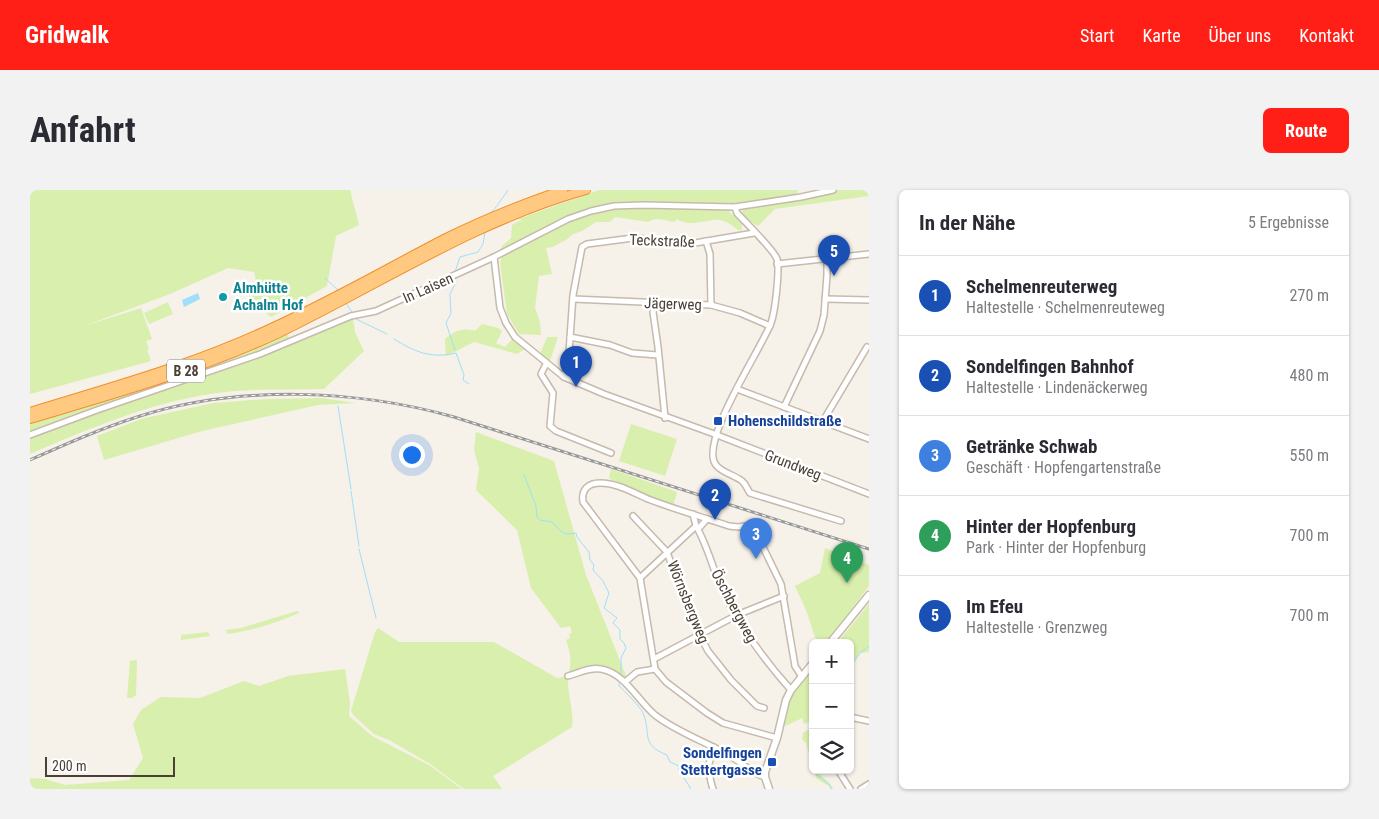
<!DOCTYPE html>
<html lang="de">
<head>
<meta charset="utf-8">
<style>
  :root { --surface:#fff; --page:#f2f2f3; --text:#2b2b33; --muted:#7c7c81; --line:#e1e1e2; --accent:#ff1f17 }
  body { margin:0; font-family:"Roboto Condensed",sans-serif; background:var(--page); color:var(--text) }
  .controls { position:absolute; right:15px; bottom:15px; display:grid; overflow:hidden; border-radius:8px; box-shadow:0 1px 4px #0004 }
  .controls button { width:45px; height:45px; display:grid; place-items:center; padding:0; border:0; border-bottom:1px solid var(--line); background:var(--surface); color:var(--text); font:25px sans-serif }
  .scale { position:absolute; left:15px; bottom:12px; width:130px; box-sizing:border-box; padding-left:5px; border:2px solid #4b4036; border-top:0; font-size:14px; line-height:18px; white-space:nowrap; color:#4b4036; -webkit-text-stroke:4px #fff; paint-order:stroke }
  .you { position:absolute; left:381px; top:264px; width:18px; height:18px; margin:-12px; border:4px solid #fff; border-radius:50%; background:#1a73e8; box-shadow:0 0 0 8px #1a73e833 }
  .badge { display:grid; place-items:center; width:32px; height:32px; border-radius:50%; background:var(--accent); color:#fff; font-size:16px; font-weight:700 }
  .pin { position:absolute; translate:-50% -41px; filter:drop-shadow(0 1px 2px #0008) }
  .pin::after { content:''; position:absolute; top:26px; width:18px; height:15px; background:inherit; clip-path:polygon(0 0,100% 0,50% 100%) }
  .list { margin:0; padding:0; list-style:none }
  h2 { display:flex; justify-content:space-between; align-items:center; height:65px; margin:0; padding:0 20px; font-size:21px }
  h2 small { font-size:16px; font-weight:400; color:var(--muted) }
  .list li { display:grid; grid-template-columns:32px 1fr auto; gap:15px; align-items:center; box-sizing:border-box; height:80px; padding:0 20px; border-top:1px solid var(--line) }
  .list b { display:block; font-size:19px; white-space:nowrap }
  .list p { margin:0; font-size:16px; white-space:nowrap; color:var(--muted) }
  .list em { font-size:16px; font-style:normal; color:var(--muted) }
  .icon { flex:none; width:28px; height:28px; fill:none; stroke:currentColor; stroke-width:2; stroke-linecap:round; stroke-linejoin:round }
  .map { position:relative; flex:none; width:839px; height:599px; overflow:hidden; border-radius:8px }
  header { display:flex; align-items:center; gap:30px; box-sizing:border-box; height:70px; padding:0 25px; background:var(--accent); color:#fff }
  header strong { font-size:24px }
  nav { display:flex; gap:28px; margin-inline-start:auto; font-size:18px }
  .intro { display:flex; align-items:center; justify-content:space-between; box-sizing:border-box; height:120px; padding:0 30px }
  h1 { margin:0; font-size:35px }
  .button { padding:12px 22px; border-radius:8px; background:var(--accent); color:#fff; font-size:18px; font-weight:700 }
  main { display:flex; gap:30px; padding:0 30px }
  aside { flex:1; background:var(--surface); border-radius:8px; box-shadow:0 1px 4px #0004 }
  .map>svg:first-child { display:block }
  .green { fill:#d9efad }
  .water { fill:#9fdff9 }
  .lines { fill:none; stroke-linecap:round; stroke-linejoin:round }
  .stream { stroke:#9fdff9; stroke-width:1 }
  .minor-casing { stroke:#c6baad; stroke-width:8 }
  .tertiary-casing { stroke:#c6baad; stroke-width:9 }
  .trunk-casing { stroke:#f08f29; stroke-width:10 }
  .minor { stroke:#fff; stroke-width:5 }
  .tertiary { stroke:#fff; stroke-width:6 }
  .trunk { stroke:#ffc982; stroke-width:8 }
  .rail-casing { stroke:#999; stroke-width:3 }
  .rail { stroke:#fff; stroke-width:1; stroke-dasharray:4; stroke-linecap:butt }
  .culture-dot { fill:#0f9aa8; stroke:#fff; stroke-width:2 }
  .transit-dot { fill:#1a4fb4; stroke:#fff; stroke-width:2 }
  .labels { text-anchor:middle; stroke-width:5; stroke-linejoin:round; paint-order:stroke }
  .shield { fill:#fff; stroke:#817972; stroke-width:1 }
  .shield-label { font-size:14px; font-weight:bold; fill:#4b4036 }
  .street-label { font-size:15px; fill:#4b4036; stroke:#fff }
  .culture-label { font-size:15px; font-weight:bold; fill:#0d838f; stroke:#fff; text-anchor:start }
  .transit-label { font-size:15px; font-weight:bold; fill:#164399; stroke:#fff; text-anchor:start }
</style>
</head>
<body>
<header>
<strong>Gridwalk</strong>
<nav><a>Start</a><a>Karte</a><a>Über uns</a><a>Kontakt</a></nav>
</header>
<div class="intro"><h1>Anfahrt</h1><a class="button">Route</a></div>
<main>
<div class="map">
<svg width="839" height="599" viewBox="0 0 839 599">
  <rect width="100%" height="100%" fill="#f6f1e9"/>
  <g class="green">
    <path d="M0 0H320L329 35 306 46 297 96 241 127 218 107C227 99 227 93 224 82L198 78 140 104 54 136 111 118 122 149 116 151 119 159 117 160 121 171 0 204Z"/>
    <path d="M569 0H768V1L765 6 759 7 704 13 613 12 583 15 561 20 470 61 472 56 481 48 482 35 489 31 493 32 488 29Z"/>
    <path d="M807 0H839V6L745 19 728 36C722 32 713 29 712 21L716 17 746 13Z"/>
    <path d="M614 16 696 19 712 32V40H708C688 23 683 32 662 33 657 34 651 31 646 29L645 32C634 31 628 26 618 32L585 27 580 32H566L552 41 543 44 536 50 522 57 516 58 522 84 509 86 505 118 510 132 511 145 489 144 477 124 470 73 472 66C502 51 531 31 564 23 580 18 597 17 614 16Z"/>
    <path d="M138 112 143 124 119 134 114 123Z"/>
    <path d="M323 129 325 142 334 161 294 199C257 200 217 198 180 204 117 214 58 239 0 264V247L230 165Z"/>
    <path d="M452 134 468 138 472 141 466 153 475 157 484 147 495 159 487 164 444 152 416 166 415 149C424 141 433 137 445 141Z"/>
    <path d="M257 144 260 149 229 163 0 244V233L145 189Z"/>
    <path d="M517 147H528L520 171 510 164Z"/>
    <path d="M292 208 326 213 288 215 172 241 74 270 67 246 111 229 183 213 237 209Z"/>
    <path d="M601 234 647 249 635 286 589 271Z"/>
    <path d="M446 242 524 271 556 385 602 501C592 491 577 478 561 480 554 481 546 484 538 486 542 472 541 464 536 450L540 448 539 444 542 443 540 436 531 438 501 398 487 340 446 300 449 278 444 260Z"/>
    <path d="M581 279 647 302 643 317 587 294 579 288Z"/>
    <path d="M795 358 839 375V396L796 453H787L776 420 765 396 790 383Z"/>
    <path d="M839 414V462L830 463 820 477V453H807Z"/>
    <path d="M267 421 269 423C246 433 222 441 197 444L196 440 211 438Z"/>
    <path d="M348 438 369 452H464L527 488 538 486C537 504 544 520 542 537L463 586 472 599H434L400 574 361 551 344 544 324 526 321 521 345 442Z"/>
    <path d="M178 442 180 446 151 450V445Z"/>
    <path d="M107 470 106 505 102 508H97L100 471Z"/>
    <path d="M783 478V530L774 534 772 528 756 536 753 535 759 503Z"/>
    <path d="M315 479 320 513 319 526 342 546 399 575 432 599H0V588L15 589 35 595 99 590 113 568 103 534 111 520 131 507 170 508 214 491 229 496 258 486Z"/>
    <path d="M783 537V549L781 552 783 557V578L776 553 773 551 772 548 773 543Z"/>
    <path d="M783 580H787C791 588 800 591 803 599H800L799 596 787 589Z"/>
  </g>
  <path class="water" d="M168 103 170 109 154 117 152 110Z"/>
  <g class="lines">
    <g class="stream">
      <path d="M459 24C467 18 470 10 477 2V0"/>
      <path d="M425 82 430 67 448 62 453 54 455 42"/>
      <path d="M295 88 309 101"/>
      <path d="M316 113 323 124"/>
      <path d="M326 129 357 144"/>
      <path d="M364 149C385 162 401 169 426 163L434 185 433 190 439 194"/>
      <path d="M425 160 416 133 421 123 420 104 426 92"/>
      <path d="M308 216 321 299"/>
      <path d="M494 285 506 316 507 327 510 330 522 332C531 341 532 346 546 343L547 347 559 362 560 370 564 375 563 380 573 391 579 403 574 418 587 428 583 433 590 440V449L594 453 596 458 591 468V486"/>
      <path d="M321 301 329 356"/>
      <path d="M329 359 346 428"/>
      <path d="M820 478 830 463 839 456"/>
      <path d="M589 493V496C594 500 611 518 613 523 622 543 609 554 637 565L640 572 649 576V580L661 599"/>
      <path d="M783 541 779 544 783 570"/>
      <path d="M785 580 786 584 800 595 802 599"/>
    </g>
    <g class="minor-casing">
      <g id="minor">
        <path d="M705 17 707 23C715 32 744 60 747 69 750 80 745 122 741 133 732 158 668 252 686 275 692 283 705 285 712 291 716 294 717 299 720 303L811 331"/>
        <path d="M676 51 680 64 681 115"/>
        <path d="M464 67 470 118 476 133 485 147 534 187 574 204 687 245 839 304"/>
        <path d="M747 74 839 64"/>
        <path d="M543 109 681 115 710 123 740 136"/>
        <path d="M795 109 839 110"/>
        <path d="M626 113 623 122 628 157 635 228"/>
        <path d="M540 147 580 155 602 163 628 165"/>
        <path d="M516 174 511 184 523 203 520 236 526 241 581 263"/>
        <path d="M534 187 538 177 543 105 552 57 557 54 603 48 665 53 724 43"/>
        <path d="M707 199 839 249"/>
        <path d="M754 217 790 141 794 125 797 85V69"/>
        <path d="M793 231 837 157"/>
        <path d="M0 245 67 220 230 164 321 126 346 121 464 67 538 29 561 21 584 16 613 15 705 17 771 7 803 0"/>
        <path d="M663 324 666 336C679 358 684 385 696 408 714 442 735 471 761 500"/>
        <path d="M603 326 637 362 660 426 678 461 701 490 727 516 734 518"/>
        <path d="M668 339 677 329"/>
        <path d="M610 388 666 336"/>
        <path d="M624 469 707 425 754 406"/>
        <path d="M538 486C549 483 559 477 571 479 595 483 608 511 625 525 648 543 677 552 702 567 712 573 723 584 735 587"/>
        <path d="M595 492 607 482 625 479"/>
        <path d="M820 527 839 531"/>
        <path d="M747 548 693 533 677 523 636 492 625 479 610 388 553 312C551 300 558 293 570 293 587 293 602 302 618 309 644 319 672 327 699 336L708 337 715 336 732 355 751 394 765 476 772 487"/>
        <path d="M808 580 820 599"/>
        <path d="M683 599C678 584 677 571 684 557"/>
        <path d="M831 599 839 594"/>
      </g>
    </g>
    <g class="tertiary-casing">
      <g id="tertiary">
        <path d="M800 453 839 405"/>
        <path d="M739 599 735 587V582L747 548 756 510 761 500 783 473"/>
      </g>
    </g>
    <g class="trunk-casing">
      <g id="trunk">
        <path d="M0 222C81 197 162 175 239 139 299 112 356 79 414 49 452 30 492 14 533 0"/>
        <path d="M0 229C84 204 167 181 247 144 349 95 445 31 556 0"/>
      </g>
    </g>
    <use href="#minor" class="minor"/>
    <use href="#tertiary" class="tertiary"/>
    <use href="#trunk" class="trunk"/>
    <g class="rail-casing">
      <path id="rail" d="M0 270C36 254 72 238 110 226 209 195 325 199 424 227L839 359"/>
    </g>
    <use href="#rail" class="rail"/>
  </g>
  <circle class="culture-dot" cx="193" cy="107" r="5"/>
  <g class="transit-dot">
    <rect x="683" y="226" width="10" height="10" rx="2.5"/>
    <rect x="737" y="567" width="10" height="10" rx="2.5"/>
  </g>
  <g class="labels">
    <rect class="shield" x="137" y="169.5" width="38" height="23" rx="4"/>
    <g class="shield-label">
      <text x="156" y="186">B 28</text>
    </g>
    <g class="street-label">
      <text transform="translate(632 51) rotate(2)" y="5">Teckstraße</text>
      <text transform="translate(398 98) rotate(-24)" y="5">In Laisen</text>
      <text transform="translate(643 114) rotate(2)" y="5">Jägerweg</text>
      <text transform="translate(763 275) rotate(21)" y="5">Grundweg</text>
      <text transform="translate(658 412) rotate(68)" y="5">Wörnsbergweg</text>
      <text transform="translate(704 416) rotate(62)" y="5">Öschbergweg</text>
    </g>
    <g class="culture-label">
      <text x="203" y="103">Almhütte<tspan x="203" dy="17">Achalm Hof</tspan></text>
    </g>
    <g class="transit-label">
      <text x="698" y="236">Hohenschildstraße</text>
      <text x="732" y="568" text-anchor="end">Sondelfingen<tspan x="732" dy="17">Stettertgasse</tspan></text>
    </g>
  </g>
</svg>
<div class="controls">
<button>+</button>
<button>−</button>
<button><svg class="icon" aria-label="layers" viewBox="0 0 24 24"><path d="M12 4l9 5-9 5-9-5zM3 14l9 5 9-5"/></svg></button>
</div>
<div class="scale">200 m</div>
<div class="you"></div>
<div class="pin badge" style="left:546px;top:197px;background:#1a4fb4">1</div>
<div class="pin badge" style="left:685px;top:330px;background:#1a4fb4">2</div>
<div class="pin badge" style="left:726px;top:369px;background:#3f7fe0">3</div>
<div class="pin badge" style="left:817px;top:393px;background:#2e9e5b">4</div>
<div class="pin badge" style="left:804px;top:86px;background:#1a4fb4">5</div>
</div>
<aside>
<h2>In der Nähe<small>5 Ergebnisse</small></h2>
<ul class="list">
<li><span class="badge" style="background:#1a4fb4">1</span><div><b>Schelmenreuterweg</b><p>Haltestelle · Schelmenreuteweg</p></div><em>270 m</em></li>
<li><span class="badge" style="background:#1a4fb4">2</span><div><b>Sondelfingen Bahnhof</b><p>Haltestelle · Lindenäckerweg</p></div><em>480 m</em></li>
<li><span class="badge" style="background:#3f7fe0">3</span><div><b>Getränke Schwab</b><p>Geschäft · Hopfengartenstraße</p></div><em>550 m</em></li>
<li><span class="badge" style="background:#2e9e5b">4</span><div><b>Hinter der Hopfenburg</b><p>Park · Hinter der Hopfenburg</p></div><em>700 m</em></li>
<li><span class="badge" style="background:#1a4fb4">5</span><div><b>Im Efeu</b><p>Haltestelle · Grenzweg</p></div><em>700 m</em></li>
</ul>
</aside>
</main>
</body>
</html>
